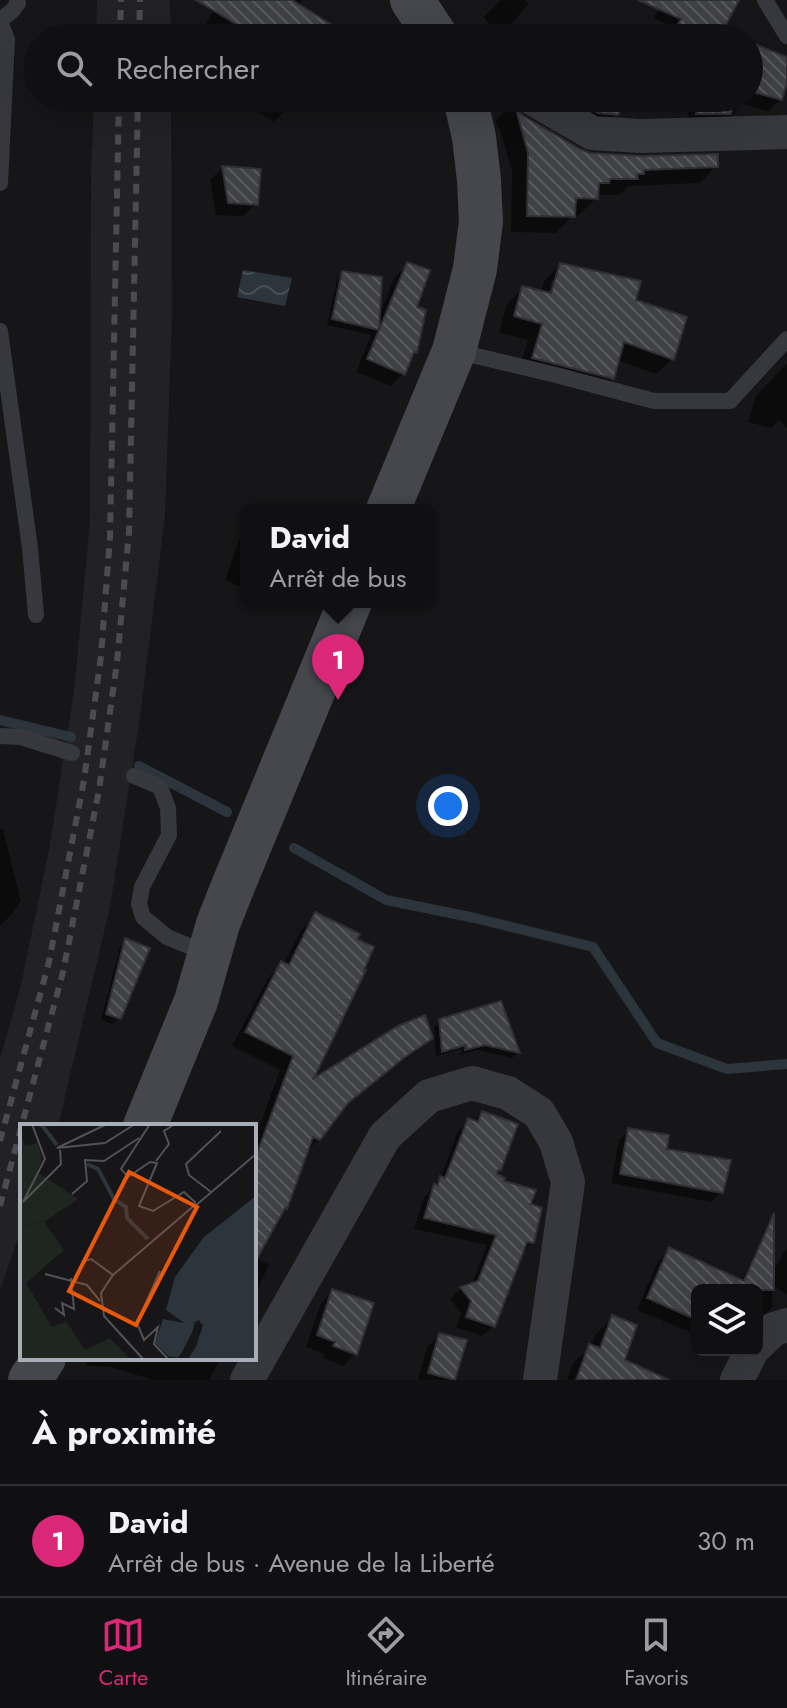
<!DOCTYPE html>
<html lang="fr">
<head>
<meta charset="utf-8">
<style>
  :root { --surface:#101012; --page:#19191b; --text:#f1f3f6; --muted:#9c9d9f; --line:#303032; --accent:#db2777 }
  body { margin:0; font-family:Jost,sans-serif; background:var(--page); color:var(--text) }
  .controls { position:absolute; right:24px; bottom:24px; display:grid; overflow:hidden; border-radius:12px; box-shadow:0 8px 32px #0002 }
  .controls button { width:72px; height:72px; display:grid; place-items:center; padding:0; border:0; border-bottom:2px solid var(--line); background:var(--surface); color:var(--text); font:40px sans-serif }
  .you { position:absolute; left:448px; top:806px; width:28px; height:28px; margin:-20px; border:6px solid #fff; border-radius:50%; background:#1a73e8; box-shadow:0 0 0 12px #1a73e833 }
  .badge { display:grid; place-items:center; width:52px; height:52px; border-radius:50%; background:var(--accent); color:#fff; font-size:26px; font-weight:700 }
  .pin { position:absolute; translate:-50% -66px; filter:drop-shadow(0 2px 4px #0008) }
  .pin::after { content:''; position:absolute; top:42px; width:28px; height:24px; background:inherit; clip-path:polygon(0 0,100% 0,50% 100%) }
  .popup { position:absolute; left:240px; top:504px; width:196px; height:104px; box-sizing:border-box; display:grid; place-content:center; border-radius:12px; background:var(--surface); filter:drop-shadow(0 2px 6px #0005); font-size:26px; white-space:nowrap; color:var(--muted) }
  .popup b { font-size:30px; color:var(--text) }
  .popup::after { content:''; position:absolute; left:50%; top:100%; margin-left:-16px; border:16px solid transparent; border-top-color:var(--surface) }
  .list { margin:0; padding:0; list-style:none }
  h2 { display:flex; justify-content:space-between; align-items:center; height:104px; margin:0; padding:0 32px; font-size:34px }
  h2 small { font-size:26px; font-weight:400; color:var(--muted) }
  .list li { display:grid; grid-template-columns:52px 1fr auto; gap:24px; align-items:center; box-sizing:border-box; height:112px; padding:0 32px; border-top:2px solid var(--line) }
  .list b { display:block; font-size:30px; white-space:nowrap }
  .list p { margin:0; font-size:26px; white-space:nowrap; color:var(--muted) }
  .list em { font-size:26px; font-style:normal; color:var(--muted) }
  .icon { flex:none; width:44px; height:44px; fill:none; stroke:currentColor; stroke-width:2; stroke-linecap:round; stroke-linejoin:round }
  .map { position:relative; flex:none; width:787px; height:1380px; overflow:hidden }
  .search { position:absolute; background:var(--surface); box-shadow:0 8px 32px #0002; left:24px; right:24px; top:24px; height:88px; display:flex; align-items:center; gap:20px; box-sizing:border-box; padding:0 28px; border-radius:44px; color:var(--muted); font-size:30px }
  .sheet { height:216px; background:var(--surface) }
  nav { display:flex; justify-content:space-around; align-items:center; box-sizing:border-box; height:112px; border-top:2px solid var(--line); background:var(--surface); font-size:22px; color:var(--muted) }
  nav a { display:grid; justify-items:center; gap:4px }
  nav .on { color:var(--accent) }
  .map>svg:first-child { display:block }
  .built { fill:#222225 }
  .water { fill:url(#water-waves) }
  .shadow { fill:#0007; fill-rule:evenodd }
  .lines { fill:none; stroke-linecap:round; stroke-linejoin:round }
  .stream { stroke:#2c353c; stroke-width:10 }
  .building { fill:url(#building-back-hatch); stroke:#303034; stroke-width:2 }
  .service { stroke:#37383d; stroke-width:16 }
  .minor { stroke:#37383d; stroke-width:34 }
  .secondary { stroke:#45474d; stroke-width:44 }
  .rail { stroke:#4a4c52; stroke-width:6; stroke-dasharray:10 8; stroke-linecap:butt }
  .inset-river { fill:none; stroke:#2c353c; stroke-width:4 }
  .inset-road { fill:none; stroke:#505258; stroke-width:2 }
  .view { fill:#e8590c; fill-opacity:0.15; stroke:#e8590c; stroke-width:4 }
  .inset-edge { fill:none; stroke:#a8adb8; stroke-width:4 }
</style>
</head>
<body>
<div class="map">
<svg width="787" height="1380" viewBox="0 0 787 1380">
  <defs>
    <pattern id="water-waves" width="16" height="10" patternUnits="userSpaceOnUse" patternTransform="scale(2)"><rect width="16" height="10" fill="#2c353c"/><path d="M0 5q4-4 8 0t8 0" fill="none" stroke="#485056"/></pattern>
    <pattern id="building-back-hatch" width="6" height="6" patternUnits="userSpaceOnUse" patternTransform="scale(2)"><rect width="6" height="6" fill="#404145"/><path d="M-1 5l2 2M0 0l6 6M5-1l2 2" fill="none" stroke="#595a5e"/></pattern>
  </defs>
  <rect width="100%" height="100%" fill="#161618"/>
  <g class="built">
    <path d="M97 0H170L171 38H96Z"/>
    <path d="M94 98H171L172 314 165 516 140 717 110 907 58 1126H22V1227L0 1290V1059L21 985 49 850 74 691 90 522 91 176Z"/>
  </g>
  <path class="water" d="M243 270 292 278 285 306 237 297Z"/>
  <g class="shadow">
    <path d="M199 0H303L298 6 348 38H217L202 29 214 11Z"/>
    <path d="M501 0H525L529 4 500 36 483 17Z"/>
    <path d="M664 0H737L720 32 735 38H667L670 32 664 29 667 24 654 18Z"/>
    <path d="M749 59 787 70 781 99 768 111 738 103 736 112 724 125 685 126 691 98H749Z"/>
    <path d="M234 98H272L288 108 274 122Z"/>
    <path d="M280 98H295L288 108V103Z"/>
    <path d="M345 98H375L364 108Z"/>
    <path d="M539 98H626L617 113 604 126Z"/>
    <path d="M512 104 513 110 521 117 581 152 716 166 700 183 629 186 619 195H596V198L579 215H573L556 233 511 232 512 171 500 130 495 121Z"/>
    <path d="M222 168 256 204 243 216 216 215 210 180Z"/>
    <path d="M408 264 414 308 415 352 410 356 403 374 391 386 356 372 371 335 327 325 337 279 343 273 378 317 395 277Z"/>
    <path d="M560 265 672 359 656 374 617 360 612 378 597 394 518 373 528 340 499 332 507 304 523 288 541 292 544 281ZM552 280H557L550 303 546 302Z"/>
    <path d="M787 363V428L779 420 771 428 748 422 756 396Z"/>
    <path d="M246 528V589L225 580 242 532Z"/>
    <path d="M0 829H3L21 901 13 913 0 926Z"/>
    <path d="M316 915 310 1083 430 1037 416 1052 387 1072 341 1109 319 1139 306 1152 255 1258 269 1264 254 1298V1141L280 1070 232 1046 268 978 282 964 283 965 302 929Z"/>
    <path d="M126 941 119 1018 113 1024 101 1020 120 947Z"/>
    <path d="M500 1004 517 1053 512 1058 478 1050 460 1055 462 1049 436 1056 434 1027 440 1021Z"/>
    <path d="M482 1113 499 1169 496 1173 502 1182 528 1205 532 1242 521 1254 493 1326 482 1336 456 1327 461 1313 450 1299 461 1289 471 1286 487 1245 414 1229 424 1197 439 1181 458 1131 469 1121 473 1122Z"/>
    <path d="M629 1131 665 1150 721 1192 711 1202 611 1183 619 1140Z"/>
    <path d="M772 1218V1272L787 1248V1294L772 1285V1307L766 1313 760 1315 757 1314V1290H738L769 1221Z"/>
    <path d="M670 1250 717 1290H697V1328L692 1333 637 1310 658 1261Z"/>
    <path d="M333 1291 355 1354 343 1366 323 1358 324 1354 306 1347 321 1303Z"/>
    <path d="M612 1318 622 1361 664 1380H567L573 1363 591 1347 595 1335Z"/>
    <path d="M440 1335 453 1380H418L427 1347Z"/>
    <path d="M85 1358H221L209 1380H153L111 1367 87 1366Z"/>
  </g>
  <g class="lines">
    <g class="stream">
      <path d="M0 720 71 737"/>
      <path d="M139 766 227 812"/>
      <path d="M294 848 386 900 475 918 593 947 657 1043 727 1069 787 1064"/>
    </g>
  </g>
  <g class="building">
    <path d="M196 0H292L353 38H259Z"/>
    <path d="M638 0H739L719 38H670L681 19Z"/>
    <path d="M749 42 787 57V83L782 100 749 91Z"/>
    <path d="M572 98H628L618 115 598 113Z"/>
    <path d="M700 98H735L731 114H696Z"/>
    <path d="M516 109 522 115 582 150 590 153 641 156 718 154V167L644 170V174H637L638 179H610L609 183H599L598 199 576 198 575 217 527 216 528 153Z"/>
    <path d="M222 166 261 169 258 205 228 203Z"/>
    <path d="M407 262 430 270 417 307 426 310 417 353 414 352 405 375 367 359Z"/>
    <path d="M560 263 641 281 636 300 687 317 674 360 624 342 614 379 532 358 542 324 514 316 522 286 551 293Z"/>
    <path d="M342 271 382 277 379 330 332 319Z"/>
    <path d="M315 912 360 934 357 939 374 947 364 970H366L314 1078 398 1026 425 1015 433 1038 404 1058 348 1103 320 1140 313 1137 287 1209 285 1208 254 1264V1161L293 1056 245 1032 281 961 289 965Z"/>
    <path d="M125 938 150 948 121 1019 106 1014Z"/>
    <path d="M501 1001 520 1053 485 1045 465 1050 466 1045 442 1052 439 1019Z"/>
    <path d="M482 1111 518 1124 501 1170H498L497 1174 505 1178 504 1181 536 1190 531 1204 542 1208 534 1243 527 1242 495 1327 466 1317 471 1301 460 1287 478 1281 496 1235 424 1218 434 1184 438 1185 440 1176 445 1178 468 1118 478 1122Z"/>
    <path d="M628 1128 669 1135 667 1149 731 1160 723 1193 620 1174Z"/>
    <path d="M774 1213V1290H697V1320L647 1298 669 1247 744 1281Z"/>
    <path d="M332 1289 374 1303 357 1355 333 1346 335 1342 317 1335Z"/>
    <path d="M612 1315 637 1325 625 1360 669 1380H576L589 1344 600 1348Z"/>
    <path d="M439 1333 467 1340 455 1380 428 1373Z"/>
  </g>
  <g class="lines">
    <g class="service">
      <path d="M765 0 787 36"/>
      <path d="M0 20 12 11 18 3 17 0"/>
      <path d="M0 22 7 39 0 183"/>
      <path d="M0 331 30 548 36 615"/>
      <path d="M455 351 556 375 654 401H730L787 339"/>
      <path d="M0 736 21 737 72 753"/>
      <path d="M134 776 160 787 168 808 169 835 142 887 139 904 143 917 167 937 199 950"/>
    </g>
    <g class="minor">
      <path d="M532 98 592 133 641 136 787 132"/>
      <path d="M757 1345 774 1329 787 1325"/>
      <path d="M247 1380 385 1136 429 1096 472 1083 508 1093 539 1113 556 1142 568 1182 540 1380"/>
      <path d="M737 1380 752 1350"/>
    </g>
    <g class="secondary">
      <path d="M412 0 437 38"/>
      <path d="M388 510 454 351 475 269 481 221 479 180 474 137 465 98"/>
      <path d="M145 1126 196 1001 218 924 233 886 350 602"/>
      <path d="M30 1380 44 1358"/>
    </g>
    <g class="rail">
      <path d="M120 38 121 0"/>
      <path d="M139 38 140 0"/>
      <path d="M0 1141 49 962 84 780 101 656 110 537 119 98"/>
      <path d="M0 1206 63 972 99 790 117 662 129 532 138 98"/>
    </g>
  </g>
  <g transform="translate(20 1124)">
    <rect width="236" height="236" fill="#161618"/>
    <path d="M0 6 5 22 18 19 22 36 17 48 58 75 24 98 0 102Z" fill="#1e261f"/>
    <path d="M24 98 44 126 6 159 32 203 46 197 65 226 90 214 111 236H0V102Z" fill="#1e261f"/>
    <path d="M236 72V236H167L182 206 179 195 159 234 148 232 135 219 143 195 164 199 146 186 155 153 184 113Z" fill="#2c353c"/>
    <path d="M175 197 183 200 176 223 167 236H156L170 218Z" fill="#161618"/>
    <path class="inset-river" d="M21 0 37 21M67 40 78 45 94 75 106 83 107 94 128 115"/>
    <path class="inset-road" d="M12 0 25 35 3 78 41 40 40 26M87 0 37 24 85 19 115 0M130 0 101 45 108 53 130 38 137 39 119 82 133 87 164 68 176 79M136 37 149 20 144 7 155 0M191 68 169 51 166 40 201 7M52 70 67 57 65 36 84 37 119 14M174 83 236 30M62 138 71 135 93 151M140 147 117 199 124 216 138 203 134 220 149 236M25 150 67 161 80 177M35 184 44 191 42 179 54 185 51 154M124 236 84 192 81 169 93 151 176 80"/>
    <path class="view" d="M109 48 177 83 116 201 49 167Z"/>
    <rect width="236" height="236" class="inset-edge"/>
  </g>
</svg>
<div class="controls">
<button><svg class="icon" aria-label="layers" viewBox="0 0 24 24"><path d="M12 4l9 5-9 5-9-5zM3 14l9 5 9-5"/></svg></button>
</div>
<div class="you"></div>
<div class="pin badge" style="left:338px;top:700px">1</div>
<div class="popup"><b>David</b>Arrêt de bus</div>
<div class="search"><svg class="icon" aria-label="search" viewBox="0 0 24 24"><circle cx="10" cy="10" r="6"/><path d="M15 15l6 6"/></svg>Rechercher</div>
</div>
<section class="sheet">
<h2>À proximité<small></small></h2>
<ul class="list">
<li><span class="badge">1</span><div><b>David</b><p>Arrêt de bus · Avenue de la Liberté</p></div><em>30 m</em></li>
</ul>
</section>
<nav>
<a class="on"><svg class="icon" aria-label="map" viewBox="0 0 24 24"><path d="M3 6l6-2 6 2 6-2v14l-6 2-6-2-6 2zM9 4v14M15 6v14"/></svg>Carte</a>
<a><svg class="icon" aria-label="directions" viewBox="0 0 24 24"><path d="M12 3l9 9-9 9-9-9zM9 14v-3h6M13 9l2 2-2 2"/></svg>Itinéraire</a>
<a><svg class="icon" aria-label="saved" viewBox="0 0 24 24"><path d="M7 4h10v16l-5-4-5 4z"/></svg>Favoris</a>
</nav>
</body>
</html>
